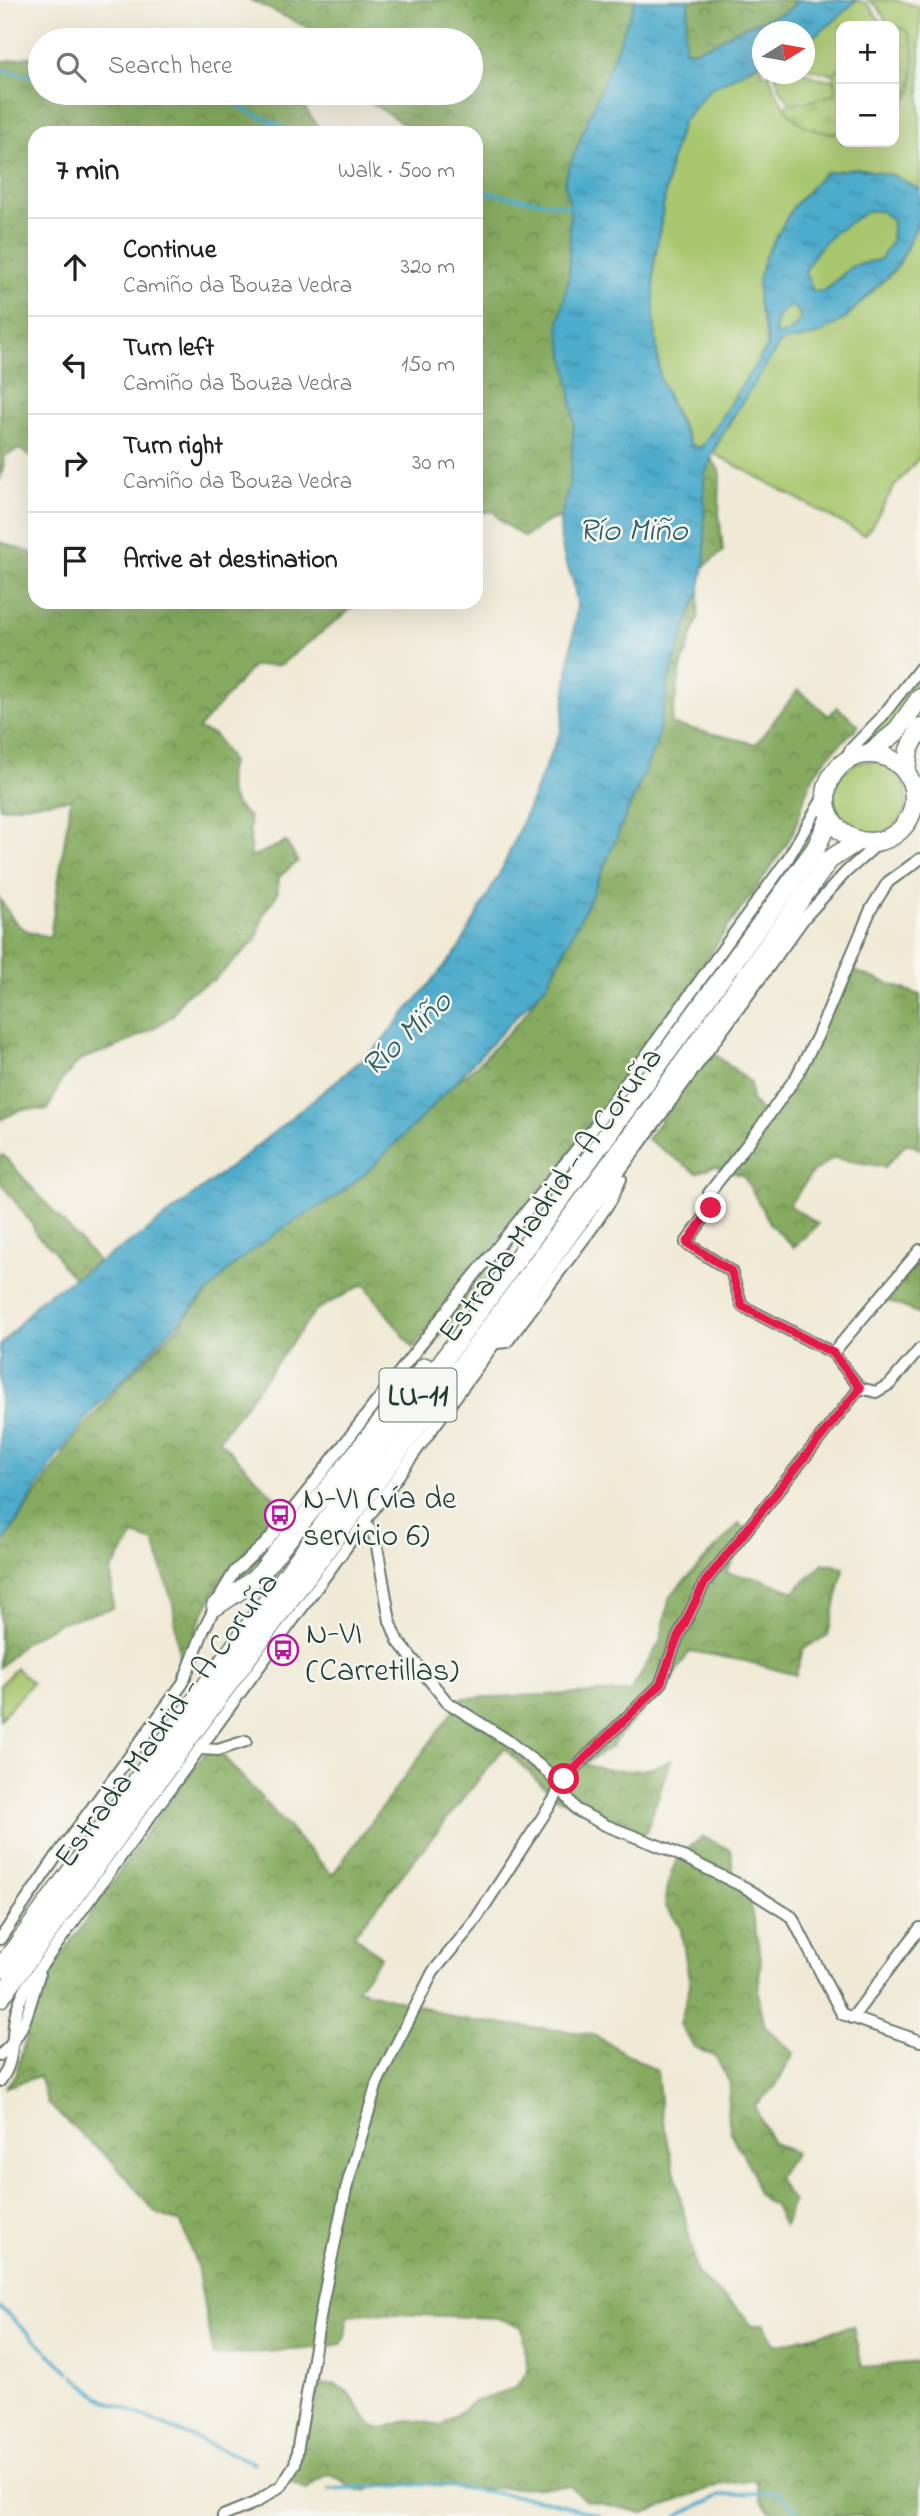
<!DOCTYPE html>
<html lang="en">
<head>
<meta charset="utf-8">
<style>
  :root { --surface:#fff; --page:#f6f6f6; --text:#222; --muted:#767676; --line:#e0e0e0 }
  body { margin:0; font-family:"Indie Flower",sans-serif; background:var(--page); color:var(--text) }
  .controls { position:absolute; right:21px; top:21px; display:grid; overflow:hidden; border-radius:14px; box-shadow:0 7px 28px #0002 }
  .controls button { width:63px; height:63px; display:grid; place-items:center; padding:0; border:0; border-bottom:2px solid var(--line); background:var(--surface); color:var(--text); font:35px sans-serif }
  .compass { position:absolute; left:752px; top:21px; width:63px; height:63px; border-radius:50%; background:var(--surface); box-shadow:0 7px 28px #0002; rotate:79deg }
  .stop { position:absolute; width:21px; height:21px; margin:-16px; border:5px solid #e11d48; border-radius:50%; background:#fff }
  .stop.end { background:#e11d48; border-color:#fff; box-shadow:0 2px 7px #0008 }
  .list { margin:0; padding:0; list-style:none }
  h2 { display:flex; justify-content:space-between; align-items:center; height:91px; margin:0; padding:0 28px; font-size:30px }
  h2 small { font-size:23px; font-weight:400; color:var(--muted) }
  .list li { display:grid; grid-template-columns:46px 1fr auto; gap:21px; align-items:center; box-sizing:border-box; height:98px; padding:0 28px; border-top:2px solid var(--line) }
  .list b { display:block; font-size:26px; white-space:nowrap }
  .list p { margin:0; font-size:23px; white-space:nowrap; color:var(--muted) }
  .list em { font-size:23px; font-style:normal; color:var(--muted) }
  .icon { flex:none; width:38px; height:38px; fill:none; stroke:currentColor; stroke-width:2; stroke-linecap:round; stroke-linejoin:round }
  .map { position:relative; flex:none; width:920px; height:2516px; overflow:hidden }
  .search { position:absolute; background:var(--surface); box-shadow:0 7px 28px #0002; left:28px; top:28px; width:455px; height:77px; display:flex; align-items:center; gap:18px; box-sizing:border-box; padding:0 24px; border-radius:38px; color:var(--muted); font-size:26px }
  .panel { position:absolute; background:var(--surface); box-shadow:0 7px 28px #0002; left:28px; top:126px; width:455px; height:483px; border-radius:21px }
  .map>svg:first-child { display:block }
  .grass { fill:#a8c66e; stroke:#648251; stroke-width:2 }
  .forest { fill:url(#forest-crowns); stroke:#52744a; stroke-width:2 }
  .wetland { fill:url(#wetland-marsh); stroke:#648251; stroke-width:2 }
  .water { fill:url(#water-ripples); stroke:#367480; stroke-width:2; fill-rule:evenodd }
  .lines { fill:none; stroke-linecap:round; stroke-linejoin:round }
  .stream { stroke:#4dabcb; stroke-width:3.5 }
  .minor-casing { stroke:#68796c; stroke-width:14 }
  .tertiary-casing { stroke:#68796c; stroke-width:16 }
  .trunk-casing { stroke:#68796c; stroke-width:21 }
  .minor { stroke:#fff; stroke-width:10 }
  .tertiary { stroke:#fff; stroke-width:12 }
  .trunk { stroke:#fff; stroke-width:18 }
  .route { stroke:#e11d48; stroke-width:9 }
  .labels { text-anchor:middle; stroke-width:5; stroke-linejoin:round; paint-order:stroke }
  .shield { fill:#f6f6f2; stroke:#60746d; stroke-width:2 }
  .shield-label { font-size:30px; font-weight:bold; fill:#1f3d34 }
  .street-label { font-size:32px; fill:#1f3d34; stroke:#f6f6f2 }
  .poi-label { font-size:32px; fill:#1f3d34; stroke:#f6f6f2; text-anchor:start }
  .water-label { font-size:33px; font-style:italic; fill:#2d5e61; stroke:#f6f6f2 }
</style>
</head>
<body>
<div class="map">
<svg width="920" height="2516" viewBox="0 0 920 2516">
  <defs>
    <pattern id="forest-crowns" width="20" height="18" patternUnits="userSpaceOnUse" patternTransform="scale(1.75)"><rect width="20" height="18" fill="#86ab61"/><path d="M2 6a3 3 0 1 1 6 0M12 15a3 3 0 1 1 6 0" fill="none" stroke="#6d8c51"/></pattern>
    <pattern id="wetland-marsh" width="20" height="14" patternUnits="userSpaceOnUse" patternTransform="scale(1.75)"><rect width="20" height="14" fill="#a8c66e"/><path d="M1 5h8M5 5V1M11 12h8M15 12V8" fill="none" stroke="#88a25b"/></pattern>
    <pattern id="water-ripples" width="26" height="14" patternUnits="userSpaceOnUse" patternTransform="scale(1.75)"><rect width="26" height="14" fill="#4dabcb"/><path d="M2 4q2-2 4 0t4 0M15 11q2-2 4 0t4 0" fill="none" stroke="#3f8ca6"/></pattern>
  </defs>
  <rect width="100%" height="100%" fill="#f6f6f2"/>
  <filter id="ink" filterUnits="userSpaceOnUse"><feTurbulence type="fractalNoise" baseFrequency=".0143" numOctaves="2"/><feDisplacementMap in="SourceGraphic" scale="14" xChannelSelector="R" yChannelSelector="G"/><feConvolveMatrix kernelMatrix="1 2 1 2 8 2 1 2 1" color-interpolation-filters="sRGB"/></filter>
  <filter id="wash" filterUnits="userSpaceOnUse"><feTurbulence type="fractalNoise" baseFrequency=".00686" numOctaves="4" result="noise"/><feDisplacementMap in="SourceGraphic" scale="28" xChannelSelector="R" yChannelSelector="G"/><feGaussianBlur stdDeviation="1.57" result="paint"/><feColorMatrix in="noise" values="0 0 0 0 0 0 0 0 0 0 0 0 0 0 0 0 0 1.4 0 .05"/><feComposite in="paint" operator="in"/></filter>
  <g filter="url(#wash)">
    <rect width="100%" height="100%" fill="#f0e9d5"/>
    <g class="grass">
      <path d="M856 0 867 3 884 26H841V67L833 74 805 68V42L832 23Z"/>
      <path d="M868 0H894L920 7V190L895 176 857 168 824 173 793 207 765 257 758 302 767 338V347L703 445 700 448 691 445 660 379 654 318V264L670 165 682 122 710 89 762 62V74H769C780 109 802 134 841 133V142H894V115L908 98 914 88 897 26 888 24 878 7Z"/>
      <path d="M805 72 816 78 833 80 836 89 833 95 805 103H790L781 90 775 74Z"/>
      <path d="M868 211H881L893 220 891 242 881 259 851 267 824 291H813L805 273C815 243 842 226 868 211Z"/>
      <path d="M920 219V457L894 487 871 527 864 535 713 453 741 402 779 344 785 340H797L844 319 897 268Z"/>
      <path d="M790 306 796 309 800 315 799 322 789 333 775 335 778 315Z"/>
      <path d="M920 674C920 689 898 720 886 730 880 735 873 738 867 742L877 726Z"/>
      <circle cx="870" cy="798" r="37"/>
      <path d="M813 821H816L810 839 563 1182 351 1448 261 1565 231 1587 300 1508 366 1424 438 1328 570 1167 724 958Z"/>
      <path d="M16 1668 32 1683 0 1719V1685Z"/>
    </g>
    <g class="forest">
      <path d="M251 0H640L574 513 548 521 524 537 502 522 493 511 476 514V133H428L407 126 356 93H471V40H333Z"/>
      <path d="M690 0H797L788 11 739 29 714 43 693 51 685 50V29Z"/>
      <path d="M40 55V93H229L304 107 323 133H35V459L19 449 6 455 0 481V62Z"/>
      <path d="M702 454 713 460 720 472 719 514 723 551 701 569 698 618 681 668 671 724 756 744 798 690 829 716 837 707 859 725C845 740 827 755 815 773 803 792 802 817 790 838 760 888 718 933 692 987L559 1169 447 1301 413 1348 364 1284 316 1310 219 1440 285 1508 270 1531 220 1580 200 1620 181 1671 173 1604 154 1542 134 1535 111 1571 113 1608 61 1622 25 1642 0 1667V1547L76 1436 119 1386 175 1330 236 1260 321 1195 476 1066 522 1018 558 965 639 786 650 738Z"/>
      <path d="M0 542 35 554V602H90L99 611 113 602H360L280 665 253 666 198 729 215 735 231 761C225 788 227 800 249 817L251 857 286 842 298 861 279 877 277 895 264 913 256 940 215 979 185 995 173 1015 153 1029 117 1047 81 1059 61 1081 48 1110 22 1109 0 1120V899C16 925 18 931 50 937L71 799 0 808Z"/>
      <path d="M846 968 920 995V1149L907 1143 885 1167 834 1158 813 1172 789 1205 818 1224 794 1247 771 1225 744 1176 714 1166 697 1173 647 1139 711 1051 750 1082 752 1101 769 1122Z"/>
      <path d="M3 1155 98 1261 75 1279 62 1266 53 1249 37 1236 32 1224 0 1182V1158Z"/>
      <path d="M920 1260V1314L886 1300Z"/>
      <path d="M739 1524 749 1534 726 1573 761 1579 794 1592 823 1563 844 1567 828 1635 803 1649 796 1675 745 1661 690 1651 670 1681 611 1745 613 1746 583 1764C609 1772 647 1775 671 1760L645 1835 554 1797 504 1748 354 1935 381 1957 357 1989 422 2006 457 2019 592 2034 657 2071 661 2111 698 2275 744 2315 751 2326 764 2324 776 2345 853 2326 862 2367 920 2362V2516H775L761 2500 756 2480 719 2485 644 2513 585 2500 570 2486 469 2489 414 2484 381 2485 365 2491 355 2489 329 2474 318 2479 307 2490 289 2481 301 2427 322 2385 334 2384 347 2391 371 2425 380 2429 410 2420 442 2425 473 2402 515 2388 528 2371 522 2327 498 2318 370 2313 348 2315 345 2337 341 2344 305 2349 213 2356 197 2266 181 2223 156 2213 116 2165 48 2104 39 2076 6 2087 16 2073 33 2011 49 1974 152 1824 212 1744 332 1875 463 1698 630 1692 660 1642 670 1596Z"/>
      <path d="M703 1837 731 1850 733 1874 747 1891 761 1957 758 1992 765 2027 794 2053 775 2087 754 2106 772 2142 795 2153 777 2178 793 2202 784 2226 774 2206 757 2194 752 2171 731 2133 727 2111 730 2083 716 2057 694 2047 680 2024 690 1985 680 1925 665 1906C670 1870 671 1859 703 1837Z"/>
    </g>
    <g class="wetland">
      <path d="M888 24C895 27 902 27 908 32 920 52 915 99 894 115V26H884Z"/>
      <path d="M841 67V133C817 133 799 128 785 107L790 103H805L833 95 836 89 833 74Z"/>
    </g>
    <path class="water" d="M636 0H690L685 29V50L693 51 714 43 739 29 788 11 797 0H857L832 23 805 42 804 32H762V62L710 89 682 122 670 165 654 264V318L660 379 675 415 691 445 700 448 703 445 767 347V338L758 302V279L765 257 793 207 824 173 857 168 895 176 920 190V219L897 267 844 319 819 334 797 340H785L779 345 718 440 704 477 705 560 699 593 690 614 669 679 656 745 591 897 547 984 428 1111 367 1172 335 1197 276 1233 235 1264 94 1409 54 1461 0 1548V1346L40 1300 144 1233 252 1150 376 1048 458 950 503 867 561 730 577 604 573 580 565 561 561 541 560 521 570 481 574 419 568 373 558 326 569 277 570 206 564 180ZM868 211H881L893 220 891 242 881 259 851 267 825 291H813L805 273C815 243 843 226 868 211ZM790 306 796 309 800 314 799 322 789 333 775 335C774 321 777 313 790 306Z"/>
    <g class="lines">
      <g class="stream">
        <path d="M0 70 31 76 40 75"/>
        <path d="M209 93 297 133"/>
        <path d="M476 191 574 207"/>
        <path d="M0 2307 69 2372"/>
        <path d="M74 2376 98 2397 254 2463"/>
        <path d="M329 2489 435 2484 550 2501 600 2516"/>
        <path d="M677 2516 721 2495 778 2492 802 2516"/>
      </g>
    </g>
  </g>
  <g filter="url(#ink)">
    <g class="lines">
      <g class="minor-casing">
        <g id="minor">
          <path d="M843 763 851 749 880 719 920 668"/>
          <path d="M496 1343 507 1342 592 1228 611 1200 621 1179"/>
          <path d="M833 1353 920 1250"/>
          <path d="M860 1388 876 1392 890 1384 920 1349"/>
          <path d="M365 1522 374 1535 377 1546 390 1621 398 1641 447 1702 507 1740 549 1773 577 1810 605 1825 667 1849 746 1888 792 1917 842 2014 920 2041"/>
          <path d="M201 1749 218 1750 246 1741"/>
          <path d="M0 1939 56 1857 183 1683 204 1629 224 1589 235 1571 266 1543 311 1487 461 1292 592 1130 787 860 826 793"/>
          <path d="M852 2018 920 1928"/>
          <path d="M0 2055C25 2036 30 2003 39 1975"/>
          <path d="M0 2081C15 2062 11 2040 15 2018 17 2006 21 1997 26 1987L805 917 846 872 881 841"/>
          <path d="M223 2516 257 2502 282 2485 295 2464 323 2300 346 2189 377 2083 433 1972 472 1925 555 1798 564 1779 660 1685 677 1639 705 1582 860 1388 833 1353 742 1306 731 1271 686 1243 711 1208 712 1202 709 1193 759 1129 796 1077 817 1037 871 909 888 882 920 859"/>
        </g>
      </g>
      <g class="tertiary-casing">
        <path id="tertiary" d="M915 792 920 791"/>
      </g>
      <g class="trunk-casing">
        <g id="trunk">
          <path d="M870 753 896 732 920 698"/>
          <circle cx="870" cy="798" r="44"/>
          <path d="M906 771 909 750 920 728"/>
          <path d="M216 1606 243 1588 260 1574 425 1367"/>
          <path d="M0 1969C270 1594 546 1223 816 848L830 817"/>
          <path d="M0 1998 298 1588 641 1122 829 860 858 841"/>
        </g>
      </g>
      <use href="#minor" class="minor"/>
      <use href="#tertiary" class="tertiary"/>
      <use href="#trunk" class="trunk"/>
    </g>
  </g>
  <g class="lines" filter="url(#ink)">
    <path class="route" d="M564 1779 660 1685 677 1639 705 1582 860 1388 833 1353 742 1306 731 1271 687 1243 711 1208"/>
  </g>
  <defs>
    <g id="bus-ring" transform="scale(1.575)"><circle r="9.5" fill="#f6f6f2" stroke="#b5179e" stroke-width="1.5"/><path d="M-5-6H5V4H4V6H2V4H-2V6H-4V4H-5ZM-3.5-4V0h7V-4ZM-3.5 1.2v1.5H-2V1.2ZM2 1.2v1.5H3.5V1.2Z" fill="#b5179e"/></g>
  </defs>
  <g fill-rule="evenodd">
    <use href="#bus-ring" x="280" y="1515"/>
    <use href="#bus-ring" x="283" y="1650"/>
  </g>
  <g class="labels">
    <rect class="shield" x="379.5" y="1368.5" width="77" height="53" rx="5"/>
    <g class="shield-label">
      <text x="418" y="1405">LU-11</text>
    </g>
    <g class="street-label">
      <text transform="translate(549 1194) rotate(-54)" y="11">Estrada Madrid - A Coruña</text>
      <text transform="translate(165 1719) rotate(-54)" y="11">Estrada Madrid - A Coruña</text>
    </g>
    <g class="poi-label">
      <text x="303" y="1508">N-VI (vía de<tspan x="303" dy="37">servicio 6)</tspan></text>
      <text x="306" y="1643">N-VI<tspan x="306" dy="37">(Carretillas)</tspan></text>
    </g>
    <g class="water-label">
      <text x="633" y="540">Río Miño</text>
      <text transform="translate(405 1032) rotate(-43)" y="12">Río Miño</text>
    </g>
  </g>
</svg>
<div class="controls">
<button>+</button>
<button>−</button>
</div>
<svg class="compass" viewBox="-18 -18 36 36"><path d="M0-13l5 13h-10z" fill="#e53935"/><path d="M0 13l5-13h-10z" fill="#767676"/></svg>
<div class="stop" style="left:564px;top:1779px"></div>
<div class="stop end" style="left:711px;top:1208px"></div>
<div class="search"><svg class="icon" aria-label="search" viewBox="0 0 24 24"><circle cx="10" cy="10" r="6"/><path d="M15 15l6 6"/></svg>Search here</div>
<section class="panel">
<h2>7 min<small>Walk · 500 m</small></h2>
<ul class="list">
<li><svg class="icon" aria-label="ahead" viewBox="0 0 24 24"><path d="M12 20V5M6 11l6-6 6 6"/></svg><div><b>Continue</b><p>Camiño da Bouza Vedra</p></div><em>320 m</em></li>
<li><svg class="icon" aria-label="left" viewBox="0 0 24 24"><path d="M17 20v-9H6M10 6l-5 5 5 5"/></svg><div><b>Turn left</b><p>Camiño da Bouza Vedra</p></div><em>150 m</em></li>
<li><svg class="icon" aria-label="right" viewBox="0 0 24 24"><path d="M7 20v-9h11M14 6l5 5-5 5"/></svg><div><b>Turn right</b><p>Camiño da Bouza Vedra</p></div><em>30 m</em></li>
<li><svg class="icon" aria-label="arrive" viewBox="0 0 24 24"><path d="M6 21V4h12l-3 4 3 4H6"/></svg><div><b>Arrive at destination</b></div></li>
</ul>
</section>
</div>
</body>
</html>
